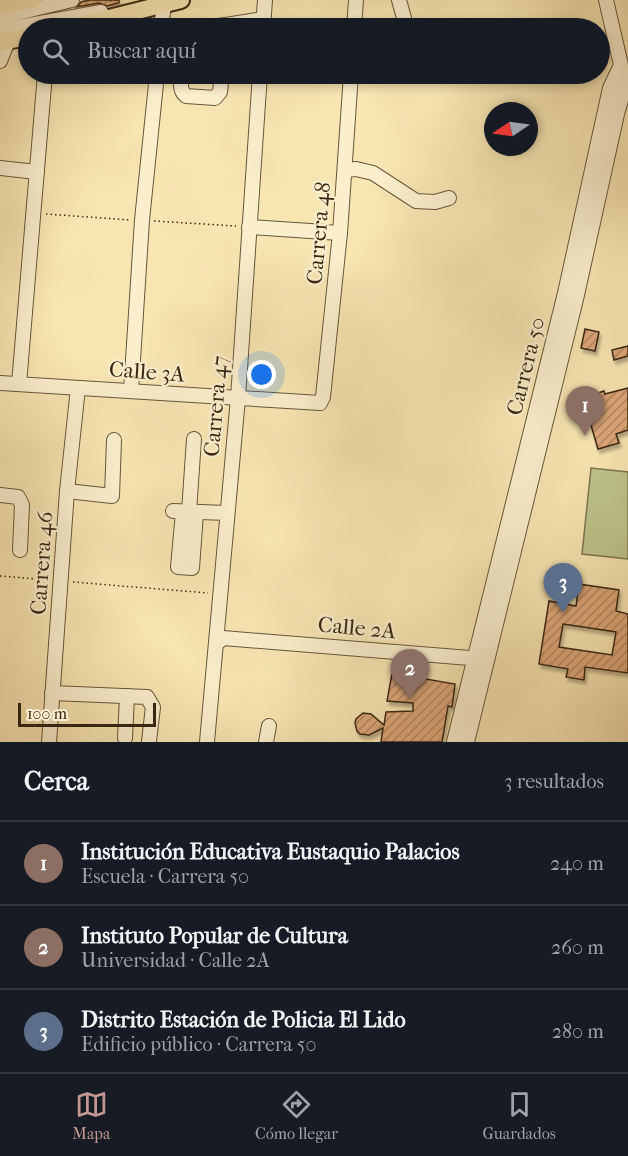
<!DOCTYPE html>
<html lang="es">
<head>
<meta charset="utf-8">
<style>
  :root { --surface:#171b24; --page:#20242c; --text:#f1f3f6; --muted:#9ea1a6; --line:#363941; --accent:#c59692 }
  body { margin:0; font-family:"IM FELL French Canon",serif; background:var(--page); color:var(--text) }
  .compass { position:absolute; left:484px; top:102px; width:54px; height:54px; border-radius:50%; background:var(--surface); box-shadow:0 3px 9px #0003; rotate:257deg }
  .scale { position:absolute; left:18px; bottom:15px; width:138px; box-sizing:border-box; padding-left:6px; border:3px solid #392713; border-top:0; font-size:16px; line-height:21px; white-space:nowrap; color:#392713; -webkit-text-stroke:4px #faeecd; paint-order:stroke }
  .you { position:absolute; left:262px; top:375px; width:21px; height:21px; margin:-15px; border:4px solid #fff; border-radius:50%; background:#1a73e8; box-shadow:0 0 0 9px #1a73e833 }
  .badge { display:grid; place-items:center; width:39px; height:39px; border-radius:50%; background:var(--accent); color:#fff; font-size:20px; font-weight:700 }
  .pin { position:absolute; translate:-50% -50px; filter:drop-shadow(0 2px 3px #0008) }
  .pin::after { content:''; position:absolute; top:32px; width:21px; height:18px; background:inherit; clip-path:polygon(0 0,100% 0,50% 100%) }
  .list { margin:0; padding:0; list-style:none }
  h2 { display:flex; justify-content:space-between; align-items:center; height:78px; margin:0; padding:0 24px; font-size:26px }
  h2 small { font-size:20px; font-weight:400; color:var(--muted) }
  .list li { display:grid; grid-template-columns:39px 1fr auto; gap:18px; align-items:center; box-sizing:border-box; height:84px; padding:0 24px; border-top:2px solid var(--line) }
  .list b { display:block; font-size:22px; white-space:nowrap }
  .list p { margin:0; font-size:20px; white-space:nowrap; color:var(--muted) }
  .list em { font-size:20px; font-style:normal; color:var(--muted) }
  .icon { flex:none; width:33px; height:33px; fill:none; stroke:currentColor; stroke-width:2; stroke-linecap:round; stroke-linejoin:round }
  .map { position:relative; flex:none; width:628px; height:742px; overflow:hidden }
  .search { position:absolute; background:var(--surface); box-shadow:0 3px 9px #0003; left:18px; right:18px; top:18px; height:66px; display:flex; align-items:center; gap:15px; box-sizing:border-box; padding:0 21px; border-radius:33px; color:var(--muted); font-size:22px }
  .sheet { height:330px; background:var(--surface) }
  nav { display:flex; justify-content:space-around; align-items:center; box-sizing:border-box; height:84px; border-top:2px solid var(--line); background:var(--surface); font-size:16px; color:var(--muted) }
  nav a { display:grid; justify-items:center; gap:3px }
  nav .on { color:var(--accent) }
  .map>svg:first-child { display:block }
  .green { fill:#bdc48c; stroke:#7b7650; stroke-width:1.5 }
  .building { fill:url(#building-hatch); stroke:#392713; stroke-width:1.5; fill-rule:evenodd; filter:url(#shadow) }
  .lines { fill:none; stroke-linecap:round; stroke-linejoin:round }
  .minor-casing { stroke:#68563b; stroke-width:16 }
  .major-casing { stroke:#392713; stroke-width:20 }
  .path { stroke:#392713; stroke-width:1.5; stroke-dasharray:1.5 3; stroke-linecap:butt }
  .minor { stroke:#faeecd; stroke-width:14 }
  .major { stroke:#f7e5b2; stroke-width:16 }
  .labels { text-anchor:middle; stroke-width:4.5; stroke-linejoin:round; paint-order:stroke }
  .street-label { font-size:22px; fill:#392713; stroke:#faeecd }
</style>
</head>
<body>
<div class="map">
<svg width="628" height="742" viewBox="0 0 628 742">
  <defs>
    <pattern id="building-hatch" width="6" height="6" patternUnits="userSpaceOnUse" patternTransform="scale(1.5)"><rect width="6" height="6" fill="#dca678"/><path d="M-1 1l2-2M0 6l6-6M5 7l2-2" fill="none" stroke="#b38761"/></pattern>
    <filter id="shadow"><feDropShadow dx="2" dy="4" stdDeviation="1.5" flood-color="#0004"/></filter>
  </defs>
  <rect width="100%" height="100%" fill="#f7e5b2"/>
  <filter id="stains"><feTurbulence type="fractalNoise" baseFrequency=".00333" numOctaves="4"/><feColorMatrix values="0 0 0 0 .2 0 0 0 0 .09 0 0 0 0 .02 0 0 0 .5 -.17"/></filter>
  <radialGradient id="worn" r=".72"><stop offset=".6" stop-color="#630" stop-opacity="0"/><stop offset="1" stop-color="#630" stop-opacity=".3"/></radialGradient>
  <path class="green" d="M591 468 628 472V559L582 554Z"/>
  <g class="building">
    <path d="M89 0H119V3L107 6 99 3 77 7 81 2Z"/>
    <path d="M585 329 599 332 595 351 581 348Z"/>
    <path d="M628 346V356L614 360 612 350Z"/>
    <path d="M628 388V430L616 434 619 443 598 449 583 398 604 391 605 394Z"/>
    <path d="M579 584 619 590 616 611 628 614V673L585 667 584 680 566 677 568 669 539 664 549 601 576 606ZM563 624 616 632 612 655 559 647Z"/>
    <path d="M393 668 415 671 414 677 455 684 452 707 448 706 442 742H381L383 728 369 735 360 734 357 731 355 723 356 719 363 713 371 714 384 725 386 712 413 711V703L387 701Z"/>
  </g>
  <g class="lines">
    <g class="minor-casing">
      <g id="minor">
        <path d="M399 0 404 18"/>
        <path d="M0 17 72 0"/>
        <path d="M226 25 263 19"/>
        <path d="M161 28 164 4"/>
        <path d="M201 28 226 25V28"/>
        <path d="M263 28 265 0"/>
        <path d="M354 28 356 0"/>
        <path d="M0 30 101 12"/>
        <path d="M0 61 8 41"/>
        <path d="M182 74C181 82 179 90 186 96L215 98 220 92 222 74"/>
        <path d="M0 168 37 172"/>
        <path d="M345 170 356 169 373 173 416 201 435 202 449 198"/>
        <path d="M249 227 340 233"/>
        <path d="M0 383 320 403 323 397 340 233 351 74"/>
        <path d="M19 384 45 74"/>
        <path d="M131 391 142 220 157 74"/>
        <path d="M67 491 112 496 114 440"/>
        <path d="M0 495 18 497 22 505 20 550"/>
        <path d="M173 511 227 513"/>
        <path d="M183 512 178 567 192 568 196 513"/>
        <path d="M189 512 194 439"/>
        <path d="M217 643 223 638 482 659"/>
        <path d="M52 693 147 697 153 707 149 741"/>
        <path d="M125 738 127 696"/>
        <path d="M49 742 67 491 78 388"/>
        <path d="M207 742 238 398 260 74"/>
        <path d="M266 742 269 726"/>
        <path d="M454 742 565 293 610 88 621 65 606 0"/>
        <path d="M467 742 577 295 617 114 628 74"/>
      </g>
    </g>
    <g class="major-casing">
      <g id="major">
        <path d="M0 6 32 0"/>
        <path d="M69 28 181 0"/>
        <path d="M0 42 28 37"/>
      </g>
    </g>
    <g class="path">
      <path d="M110 1 113 0"/>
      <path d="M46 214 131 220"/>
      <path d="M154 221 236 226"/>
      <path d="M0 576 50 580"/>
      <path d="M73 582 208 593"/>
    </g>
    <use href="#minor" class="minor"/>
    <use href="#major" class="major"/>
  </g>
  <g class="labels">
    <g class="street-label">
      <text transform="translate(318 233) rotate(-85)" y="8">Carrera 48</text>
      <text transform="translate(525 366) rotate(-76)" y="8">Carrera 50</text>
      <text transform="translate(147 371) rotate(4)" y="8">Calle 3A</text>
      <text transform="translate(215 406) rotate(-85)" y="8">Carrera 47</text>
      <text transform="translate(41 563) rotate(-86)" y="8">Carrera 46</text>
      <text transform="translate(357 627) rotate(5)" y="8">Calle 2A</text>
    </g>
  </g>
  <rect width="100%" height="100%" filter="url(#stains)"/>
  <rect width="100%" height="100%" fill="url(#worn)"/>
</svg>
<svg class="compass" viewBox="-18 -18 36 36"><path d="M0-13l5 13h-10z" fill="#e53935"/><path d="M0 13l5-13h-10z" fill="#9ea1a6"/></svg>
<div class="scale">100 m</div>
<div class="you"></div>
<div class="pin badge" style="left:585px;top:436px;background:#8d6e63">1</div>
<div class="pin badge" style="left:410px;top:699px;background:#8d6e63">2</div>
<div class="pin badge" style="left:563px;top:613px;background:#5c6f8a">3</div>
<div class="search"><svg class="icon" aria-label="search" viewBox="0 0 24 24"><circle cx="10" cy="10" r="6"/><path d="M15 15l6 6"/></svg>Buscar aquí</div>
</div>
<section class="sheet">
<h2>Cerca<small>3 resultados</small></h2>
<ul class="list">
<li><span class="badge" style="background:#8d6e63">1</span><div><b>Institución Educativa Eustaquio Palacios</b><p>Escuela · Carrera 50</p></div><em>240 m</em></li>
<li><span class="badge" style="background:#8d6e63">2</span><div><b>Instituto Popular de Cultura</b><p>Universidad · Calle 2A</p></div><em>260 m</em></li>
<li><span class="badge" style="background:#5c6f8a">3</span><div><b>Distrito Estación de Policia El Lido</b><p>Edificio público · Carrera 50</p></div><em>280 m</em></li>
</ul>
</section>
<nav>
<a class="on"><svg class="icon" aria-label="map" viewBox="0 0 24 24"><path d="M3 6l6-2 6 2 6-2v14l-6 2-6-2-6 2zM9 4v14M15 6v14"/></svg>Mapa</a>
<a><svg class="icon" aria-label="directions" viewBox="0 0 24 24"><path d="M12 3l9 9-9 9-9-9zM9 14v-3h6M13 9l2 2-2 2"/></svg>Cómo llegar</a>
<a><svg class="icon" aria-label="saved" viewBox="0 0 24 24"><path d="M7 4h10v16l-5-4-5 4z"/></svg>Guardados</a>
</nav>
</body>
</html>
